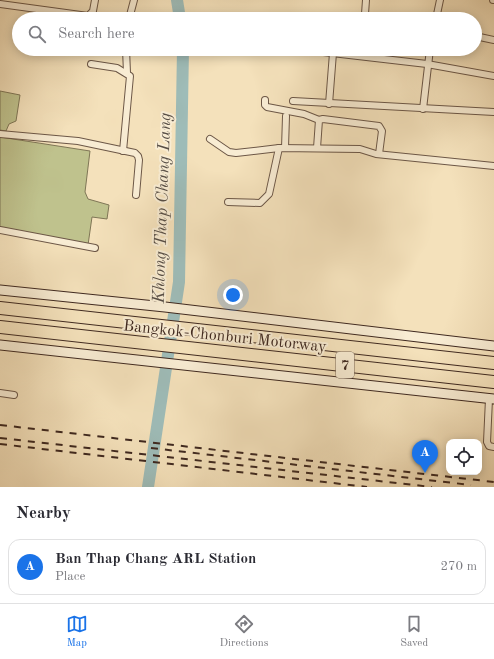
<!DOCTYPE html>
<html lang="en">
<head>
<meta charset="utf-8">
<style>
  :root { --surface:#fff; --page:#f2f2f3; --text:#2b2b33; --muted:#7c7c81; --line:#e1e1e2; --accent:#1a73e8 }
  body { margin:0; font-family:"Old Standard TT",serif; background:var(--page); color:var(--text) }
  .controls { position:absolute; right:12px; bottom:12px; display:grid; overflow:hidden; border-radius:8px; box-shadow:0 2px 10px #0003 }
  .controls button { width:36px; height:36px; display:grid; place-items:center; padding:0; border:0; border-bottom:1px solid var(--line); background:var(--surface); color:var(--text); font:20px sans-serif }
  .you { position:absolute; left:233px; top:295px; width:14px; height:14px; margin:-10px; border:3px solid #fff; border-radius:50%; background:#1a73e8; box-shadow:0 0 0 6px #1a73e833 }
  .badge { display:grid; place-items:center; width:26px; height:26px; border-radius:50%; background:var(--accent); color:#fff; font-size:13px; font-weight:700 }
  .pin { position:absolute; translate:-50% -33px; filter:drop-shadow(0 1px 2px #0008) }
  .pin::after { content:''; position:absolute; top:21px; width:14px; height:12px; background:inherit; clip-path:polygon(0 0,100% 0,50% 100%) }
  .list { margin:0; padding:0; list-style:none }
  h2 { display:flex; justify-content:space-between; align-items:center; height:52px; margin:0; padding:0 16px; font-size:17px }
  h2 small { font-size:13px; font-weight:400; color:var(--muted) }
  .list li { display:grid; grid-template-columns:26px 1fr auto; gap:12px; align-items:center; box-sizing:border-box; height:56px; margin:0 8px 8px; padding:0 8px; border:1px solid var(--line); border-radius:12px }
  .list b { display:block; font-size:15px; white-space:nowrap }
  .list p { margin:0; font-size:13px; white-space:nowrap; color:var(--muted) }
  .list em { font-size:13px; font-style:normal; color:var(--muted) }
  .icon { flex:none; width:22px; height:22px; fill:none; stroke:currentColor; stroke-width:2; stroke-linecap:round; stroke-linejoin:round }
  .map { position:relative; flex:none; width:494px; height:487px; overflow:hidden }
  .search { position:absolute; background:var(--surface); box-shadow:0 2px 10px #0003; left:12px; right:12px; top:12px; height:44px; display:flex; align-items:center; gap:10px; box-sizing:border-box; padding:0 14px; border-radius:22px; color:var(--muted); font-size:15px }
  .sheet { height:116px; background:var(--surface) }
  nav { display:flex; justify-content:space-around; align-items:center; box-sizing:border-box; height:56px; border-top:1px solid var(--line); background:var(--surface); font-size:11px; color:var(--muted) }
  nav a { display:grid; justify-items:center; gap:2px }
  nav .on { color:var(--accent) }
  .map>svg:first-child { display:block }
  .green { fill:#bfc28d; stroke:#7f7656 }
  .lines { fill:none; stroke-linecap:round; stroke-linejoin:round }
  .river { stroke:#9ebcb8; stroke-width:12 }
  .street-casing { stroke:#6c5747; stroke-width:8 }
  .secondary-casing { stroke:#3f2920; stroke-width:11 }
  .highway-casing { stroke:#3f2920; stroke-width:14 }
  .street { stroke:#f8ecd3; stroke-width:6 }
  .secondary { stroke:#f8ecd3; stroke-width:9 }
  .highway { stroke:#f4e1bb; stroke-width:12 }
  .rail { stroke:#3f2920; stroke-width:2; stroke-dasharray:7 7; stroke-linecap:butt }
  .labels { text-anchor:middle; stroke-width:4; stroke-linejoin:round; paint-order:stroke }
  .shield { fill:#f8ecd3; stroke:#766456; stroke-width:1 }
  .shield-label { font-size:15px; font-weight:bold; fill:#3f2920 }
  .street-label { font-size:16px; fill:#3f2920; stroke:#f8ecd3 }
  .water-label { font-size:17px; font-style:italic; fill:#574e46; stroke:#f8ecd3 }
</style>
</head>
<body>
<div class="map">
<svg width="494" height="487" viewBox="0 0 494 487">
  <rect width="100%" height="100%" fill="#f4e1bb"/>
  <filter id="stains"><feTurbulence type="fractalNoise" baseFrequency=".005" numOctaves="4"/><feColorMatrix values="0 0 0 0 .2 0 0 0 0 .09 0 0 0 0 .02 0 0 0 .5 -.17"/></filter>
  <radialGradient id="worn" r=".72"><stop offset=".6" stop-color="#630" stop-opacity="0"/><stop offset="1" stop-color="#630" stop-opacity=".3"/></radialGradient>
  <g class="green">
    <path d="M0 91 20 95 16 121 9 124 6 131 0 130Z"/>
    <path d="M0 137 90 151 85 192 88 199 109 205 107 219 92 217 88 245 0 228Z"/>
  </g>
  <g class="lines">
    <g class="river">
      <path d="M177 0 180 19"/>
      <path d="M148 487 179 282 183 49"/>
    </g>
    <g class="street-casing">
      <g id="street">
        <path d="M366 0 365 14 368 16 384 19"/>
        <path d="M493 0H494"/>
        <path d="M0 4 88 16 93 11 95 0"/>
        <path d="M129 19 134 0"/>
        <path d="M436 19 440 0"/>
        <path d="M475 36 494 40"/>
        <path d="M126 49 127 73"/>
        <path d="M306 50 427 64 494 76"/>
        <path d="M91 64 117 68 130 76 123 151"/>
        <path d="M265 100V105L267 107 304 114 319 120"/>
        <path d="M293 101 494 112"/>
        <path d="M329 104 333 53"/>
        <path d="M423 109 430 49"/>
        <path d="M0 134 78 141 135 153 138 156 139 160 136 195"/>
        <path d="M210 139 229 152 236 153 279 148 360 149 376 154 494 166"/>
        <path d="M285 148 286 116"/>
        <path d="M317 148 319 120 323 119 379 126 382 131 379 154"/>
        <path d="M228 202 260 203 269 194 279 148"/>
        <path d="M0 230 95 248"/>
        <path d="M0 393 14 395"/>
        <path d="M489 399 487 442 489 446 494 447"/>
      </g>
    </g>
    <g class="secondary-casing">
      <g id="secondary">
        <path d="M0 290 165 307 494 346"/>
        <path d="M0 345 494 399"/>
      </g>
    </g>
    <g class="highway-casing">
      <g id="highway">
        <path d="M0 308 494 363"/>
        <path d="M0 327 494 382"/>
      </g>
    </g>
    <use href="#street" class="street"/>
    <use href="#secondary" class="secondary"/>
    <use href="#highway" class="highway"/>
    <g class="rail">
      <path d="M0 425 494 482"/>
      <path d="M0 438 432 487"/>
      <path d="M0 444 367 487"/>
      <path d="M151 448 471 485"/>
    </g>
  </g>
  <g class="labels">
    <rect class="shield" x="336" y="352" width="18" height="26" rx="3"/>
    <g class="shield-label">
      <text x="345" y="370">7</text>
    </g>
    <g class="street-label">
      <text transform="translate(225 335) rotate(6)" y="6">Bangkok-Chonburi Motorway</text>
    </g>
    <g class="water-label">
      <text transform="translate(161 208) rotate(-88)" y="6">Khlong Thap Chang Lang</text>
    </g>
  </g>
  <rect width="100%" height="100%" filter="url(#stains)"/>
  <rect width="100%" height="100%" fill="url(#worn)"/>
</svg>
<div class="controls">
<button><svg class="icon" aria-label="locate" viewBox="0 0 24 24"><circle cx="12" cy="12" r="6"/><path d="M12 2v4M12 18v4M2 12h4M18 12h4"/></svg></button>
</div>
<div class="you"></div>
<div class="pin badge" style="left:425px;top:473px">A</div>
<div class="search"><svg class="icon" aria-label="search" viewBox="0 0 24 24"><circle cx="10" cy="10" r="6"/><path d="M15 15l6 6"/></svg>Search here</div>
</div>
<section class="sheet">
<h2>Nearby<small></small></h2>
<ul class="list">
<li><span class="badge">A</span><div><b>Ban Thap Chang ARL Station</b><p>Place</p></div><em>270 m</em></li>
</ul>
</section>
<nav>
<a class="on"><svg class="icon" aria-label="map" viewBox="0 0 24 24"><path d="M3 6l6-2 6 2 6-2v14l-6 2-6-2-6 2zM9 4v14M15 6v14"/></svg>Map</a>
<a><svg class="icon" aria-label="directions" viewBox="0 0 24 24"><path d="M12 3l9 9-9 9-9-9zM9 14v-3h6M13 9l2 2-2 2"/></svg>Directions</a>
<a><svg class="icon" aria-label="saved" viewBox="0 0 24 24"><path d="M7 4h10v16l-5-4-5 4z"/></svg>Saved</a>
</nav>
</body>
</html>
